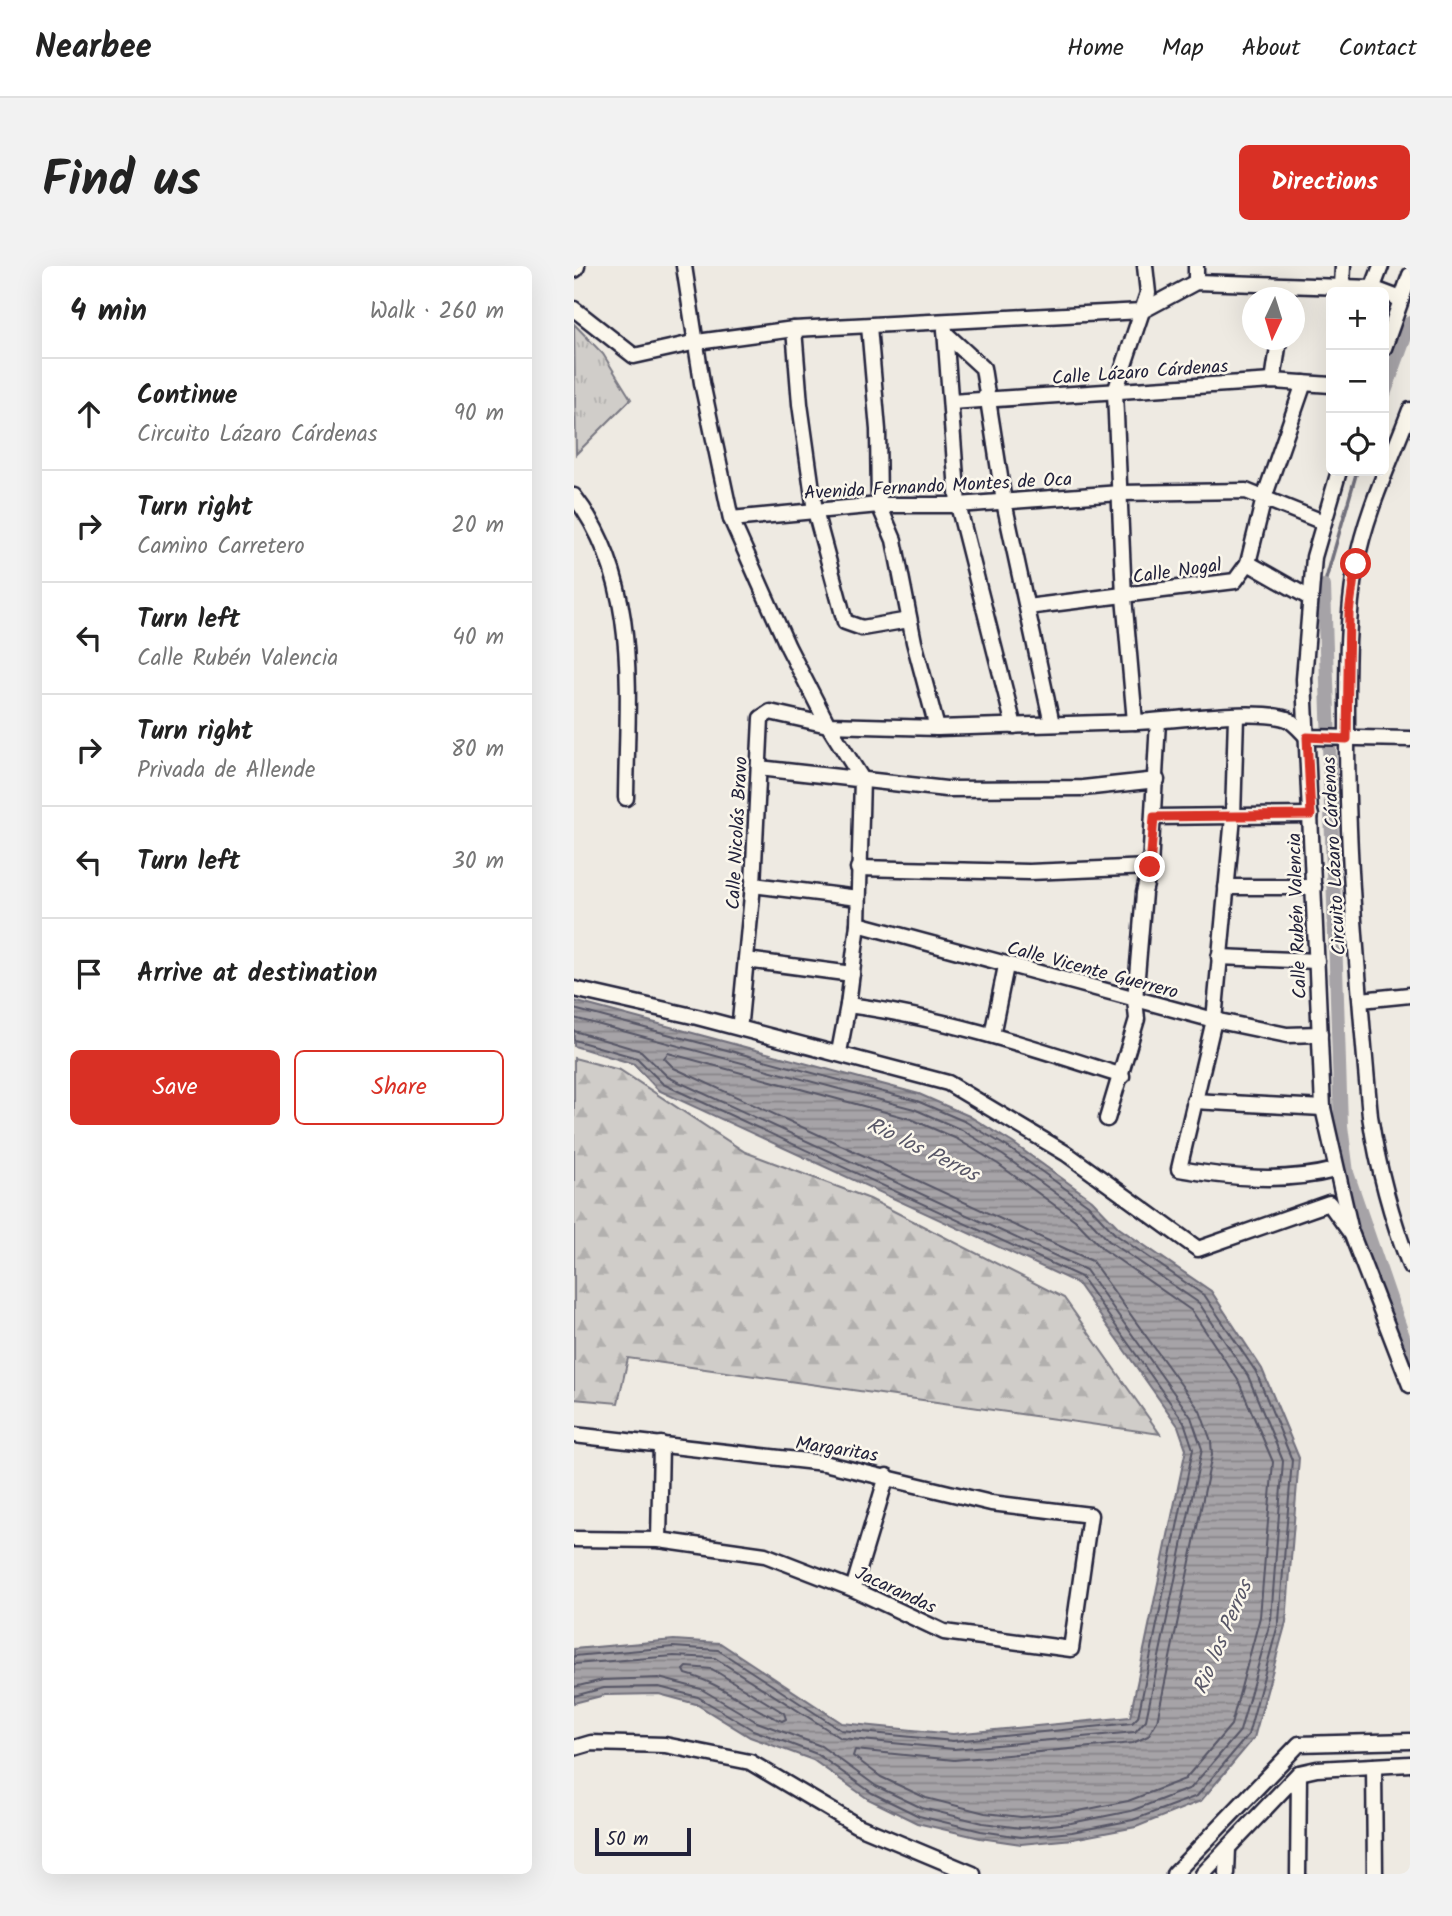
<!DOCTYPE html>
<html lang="en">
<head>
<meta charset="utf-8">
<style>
  :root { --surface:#fff; --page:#f2f2f2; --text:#222; --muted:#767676; --line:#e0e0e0; --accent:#d93025 }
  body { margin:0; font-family:Kalam,sans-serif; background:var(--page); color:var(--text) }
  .controls { position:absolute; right:21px; top:21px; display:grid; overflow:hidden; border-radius:10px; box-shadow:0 7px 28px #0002 }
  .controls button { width:63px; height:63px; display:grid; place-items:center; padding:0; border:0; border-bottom:2px solid var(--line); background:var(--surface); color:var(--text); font:35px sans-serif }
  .compass { position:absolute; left:668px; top:21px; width:63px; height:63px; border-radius:50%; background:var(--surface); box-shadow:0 7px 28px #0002; rotate:184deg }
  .scale { position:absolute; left:21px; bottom:18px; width:96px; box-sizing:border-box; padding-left:7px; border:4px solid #22223b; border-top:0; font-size:19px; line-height:24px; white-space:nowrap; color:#22223b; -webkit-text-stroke:5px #fbf7ec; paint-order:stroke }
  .stop { position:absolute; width:21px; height:21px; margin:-16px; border:5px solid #d93025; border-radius:50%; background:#fff }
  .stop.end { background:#d93025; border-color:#fff; box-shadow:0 2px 7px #0008 }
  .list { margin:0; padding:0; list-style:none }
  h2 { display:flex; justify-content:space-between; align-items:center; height:91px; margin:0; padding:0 28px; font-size:30px }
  h2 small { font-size:23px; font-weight:400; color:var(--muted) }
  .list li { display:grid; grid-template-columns:46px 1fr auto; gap:21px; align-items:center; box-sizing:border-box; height:112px; padding:0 28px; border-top:2px solid var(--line) }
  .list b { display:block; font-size:26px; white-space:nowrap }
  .list p { margin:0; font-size:23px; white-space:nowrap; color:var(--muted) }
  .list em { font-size:23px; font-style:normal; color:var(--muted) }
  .actions { display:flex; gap:14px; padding:21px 28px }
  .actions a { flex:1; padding:16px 0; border:2px solid var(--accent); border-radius:10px; text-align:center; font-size:24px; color:var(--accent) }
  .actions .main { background:var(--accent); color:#fff }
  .icon { flex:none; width:38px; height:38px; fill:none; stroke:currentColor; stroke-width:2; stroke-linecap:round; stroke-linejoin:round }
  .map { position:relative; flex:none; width:836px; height:1608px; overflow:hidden; border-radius:10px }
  header { display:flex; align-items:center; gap:42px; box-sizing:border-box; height:98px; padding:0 35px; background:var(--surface); border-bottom:2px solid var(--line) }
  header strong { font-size:33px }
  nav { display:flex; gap:38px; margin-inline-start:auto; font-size:24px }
  .intro { display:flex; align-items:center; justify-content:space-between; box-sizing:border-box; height:168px; padding:0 42px }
  h1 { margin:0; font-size:49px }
  .button { padding:18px 32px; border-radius:10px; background:var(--accent); color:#fff; font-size:24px; font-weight:700 }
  main { display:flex; gap:42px; padding:0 42px }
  aside { flex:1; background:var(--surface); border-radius:10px; box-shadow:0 7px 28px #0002 }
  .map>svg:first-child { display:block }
  .forest { fill:url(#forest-firs); stroke:#797882; stroke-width:2 }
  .park { fill:url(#park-tufts); stroke:#797882; stroke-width:2 }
  .water { fill:url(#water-rules); stroke:#716f7c; stroke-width:2 }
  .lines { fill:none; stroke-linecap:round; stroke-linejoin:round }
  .shore { stroke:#575666; stroke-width:2 }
  .stream { stroke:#716f7c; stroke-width:3.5 }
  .canal { stroke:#a6a3a7; stroke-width:14 }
  .minor-casing { stroke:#22223b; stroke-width:19 }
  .major-casing { stroke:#22223b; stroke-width:23 }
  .minor { stroke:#fbf7ec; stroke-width:14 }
  .major { stroke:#fbf7ec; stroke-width:18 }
  .route { stroke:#d93025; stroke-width:9 }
  .labels { text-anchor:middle; stroke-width:5; stroke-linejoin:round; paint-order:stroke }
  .street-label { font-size:19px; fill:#22223b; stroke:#fbf7ec }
  .water-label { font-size:21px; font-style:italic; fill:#575666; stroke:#fbf7ec }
</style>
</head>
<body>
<header>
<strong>Nearbee</strong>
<nav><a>Home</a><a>Map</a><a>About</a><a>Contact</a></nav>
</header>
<div class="intro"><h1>Find us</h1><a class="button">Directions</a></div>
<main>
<aside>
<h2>4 min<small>Walk · 260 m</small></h2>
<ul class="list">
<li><svg class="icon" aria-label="ahead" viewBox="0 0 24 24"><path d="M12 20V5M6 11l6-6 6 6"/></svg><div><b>Continue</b><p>Circuito Lázaro Cárdenas</p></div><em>90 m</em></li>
<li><svg class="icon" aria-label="right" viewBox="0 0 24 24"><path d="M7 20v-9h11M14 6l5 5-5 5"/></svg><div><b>Turn right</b><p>Camino Carretero</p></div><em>20 m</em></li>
<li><svg class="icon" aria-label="left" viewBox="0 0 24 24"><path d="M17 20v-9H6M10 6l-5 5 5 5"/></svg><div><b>Turn left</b><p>Calle Rubén Valencia</p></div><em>40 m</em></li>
<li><svg class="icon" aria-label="right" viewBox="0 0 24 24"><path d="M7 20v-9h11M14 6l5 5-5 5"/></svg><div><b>Turn right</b><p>Privada de Allende</p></div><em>80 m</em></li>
<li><svg class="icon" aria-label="left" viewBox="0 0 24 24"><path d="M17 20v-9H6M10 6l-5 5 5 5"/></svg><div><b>Turn left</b></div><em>30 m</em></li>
<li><svg class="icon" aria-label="arrive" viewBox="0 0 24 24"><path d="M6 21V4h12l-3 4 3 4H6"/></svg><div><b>Arrive at destination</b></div></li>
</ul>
<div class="actions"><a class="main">Save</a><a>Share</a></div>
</aside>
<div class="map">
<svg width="836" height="1608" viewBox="0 0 836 1608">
  <defs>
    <pattern id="forest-firs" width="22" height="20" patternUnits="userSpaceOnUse" patternTransform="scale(1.75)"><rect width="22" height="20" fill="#d0cdc9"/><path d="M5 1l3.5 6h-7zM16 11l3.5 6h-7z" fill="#b2b0ae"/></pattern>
    <pattern id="park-tufts" width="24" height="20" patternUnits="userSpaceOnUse" patternTransform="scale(1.75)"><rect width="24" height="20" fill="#d0cdc9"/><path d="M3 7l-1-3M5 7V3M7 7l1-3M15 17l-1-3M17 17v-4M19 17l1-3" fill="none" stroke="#b2b0ae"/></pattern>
    <pattern id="water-rules" width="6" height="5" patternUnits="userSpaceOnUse" patternTransform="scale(1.75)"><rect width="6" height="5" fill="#a6a3a7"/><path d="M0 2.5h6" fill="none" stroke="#878489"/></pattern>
  </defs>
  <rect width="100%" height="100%" fill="#eeeae2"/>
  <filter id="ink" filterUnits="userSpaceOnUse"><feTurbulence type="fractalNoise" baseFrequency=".0143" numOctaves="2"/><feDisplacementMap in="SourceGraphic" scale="14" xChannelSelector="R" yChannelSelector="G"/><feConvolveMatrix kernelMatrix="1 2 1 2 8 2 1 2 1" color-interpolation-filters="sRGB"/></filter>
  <g filter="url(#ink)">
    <path class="forest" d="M0 792 46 804 171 886 296 933 490 1032 586 1168 54 1092 44 1137 0 1133Z"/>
    <path class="park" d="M0 58 29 88 57 133 2 188Z"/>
    <path class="water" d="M0 735 345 828 395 850 439 877 518 934 545 962 637 1025 688 1103 725 1192 712 1356 680 1472 627 1535 562 1561 499 1573 447 1578 406 1572 343 1557 294 1533 239 1494 176 1471 122 1438 85 1428 31 1429 0 1437V1383L100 1374 146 1377 268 1457 379 1468 556 1451 612 1183 604 1160 503 1017 84 824 60 798 0 780Z"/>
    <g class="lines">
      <g class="shore">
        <path d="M0 743 343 835 392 856 435 882 514 939 541 968 631 1030 682 1106 718 1194 705 1355 674 1469 623 1530 559 1554 498 1566 447 1571 407 1565 345 1550 298 1527 243 1488 179 1464 124 1431 85 1421 30 1422 0 1430"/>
        <path d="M0 752 340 843 388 864 430 890 508 946 535 975 625 1037 674 1110 709 1195 697 1353 666 1465 617 1522 557 1545 497 1557 447 1562 409 1557 348 1542 302 1520 247 1480 183 1456 127 1423 85 1412 29 1414 0 1421"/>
        <path d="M0 765 67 785 94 811 512 1004 617 1151 628 1183 572 1454 561 1466 380 1483 267 1472 141 1392 100 1390 0 1398"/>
        <path d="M0 774 63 792 89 818 507 1011 610 1156 619 1183 564 1451 558 1457 379 1475 267 1464 144 1384 99 1381 0 1390"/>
        <path d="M94 787 337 853 383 873 424 898 501 954 529 983 618 1045 664 1114 699 1196 686 1351 657 1459 611 1513 554 1535 495 1547 447 1551 411 1547 352 1532 307 1511 279 1490 281 1484 380 1494 559 1477 574 1470 583 1455 638 1189 637 1175 626 1145 518 995 100 802 90 792Z"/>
        <path d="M113 1401 138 1403 210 1447 212 1453 208 1455C174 1442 147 1417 112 1408L110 1404Z"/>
      </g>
      <path class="stream" d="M750 320 783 205"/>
      <g class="canal">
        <path d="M810 128 836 57"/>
        <path d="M750 320 767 860 773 907 836 1091"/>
      </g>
      <g class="minor-casing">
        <g id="minor">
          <path d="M110 0 128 117 157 253 214 381 254 459 363 462 561 456"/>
          <path d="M571 0 574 27 541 126 550 331 561 456C595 455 684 442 713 453 721 457 727 465 733 471L836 473"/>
          <path d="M622 16V0"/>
          <path d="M768 21 769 0"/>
          <path d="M797 26 807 0"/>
          <path d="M0 43 60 90 123 76 220 63 568 45 622 16 798 22 827 33"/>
          <path d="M295 60 304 164 305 239 320 274 340 376 363 462"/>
          <path d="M220 63 226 138 241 245 271 356 288 362 335 354"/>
          <path d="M371 64 384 239 440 460"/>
          <path d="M372 68 409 102 430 236 478 458"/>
          <path d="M810 82 836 9"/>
          <path d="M699 115 705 74"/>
          <path d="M377 136 699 115 757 119"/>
          <path d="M836 144C817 195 792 245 782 299 772 355 773 412 773 469 773 596 785 723 796 850 804 902 817 951 836 1000"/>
          <path d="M765 205 740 291 730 413 749 842 776 961"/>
          <path d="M0 230C67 317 53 428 52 532"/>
          <path d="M157 253 305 239H384L546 227 672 225 749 256"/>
          <path d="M674 297 734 331"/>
          <path d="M453 341 661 315 674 297 690 232 730 117"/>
          <path d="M662 450 659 551 640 754 605 903C656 912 711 917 761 904"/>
          <path d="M185 502 372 523 509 522 583 514"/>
          <path d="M580 551 737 549"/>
          <path d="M284 602 455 606 576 601"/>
          <path d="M179 619 284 632"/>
          <path d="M652 621H740"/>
          <path d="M284 658 640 754 713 769 746 768"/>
          <path d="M645 691 743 695"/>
          <path d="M172 694 278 708"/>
          <path d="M0 723 123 751 374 817 493 888 624 983 755 937 778 969 836 1119"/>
          <path d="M787 734 836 729"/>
          <path d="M166 755 179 619 187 452 196 446 254 459 288 513 284 658 274 739C368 751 458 781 548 810"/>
          <path d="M418 769 432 700"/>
          <path d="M266 781 274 739"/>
          <path d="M620 835 749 842"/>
          <path d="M533 853 563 753 561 734 570 627 576 601 584 455"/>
          <path d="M0 1169 250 1197 417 1237 516 1249 497 1383 370 1366 279 1323 191 1289 85 1274 0 1273"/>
          <path d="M85 1274 87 1178"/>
          <path d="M279 1323 313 1210"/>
          <path d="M0 1482 17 1477 91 1479 176 1496 282 1559 399 1608"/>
          <path d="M800 1500 801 1608"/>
          <path d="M600 1608 725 1478 836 1475"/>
          <path d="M629 1608 725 1507 743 1503 836 1498"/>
          <path d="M653 1608 654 1582"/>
          <path d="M724 1608 725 1507"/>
        </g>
      </g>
      <g class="major-casing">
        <path id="major" d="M0 2 1 0"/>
      </g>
      <use href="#minor" class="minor"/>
      <use href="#major" class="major"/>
    </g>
  </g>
  <g class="lines" filter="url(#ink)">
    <path class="route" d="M576 601 580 551 737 549 733 471 773 473 775 347 782 298"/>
  </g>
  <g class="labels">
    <g class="street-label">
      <text transform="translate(566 105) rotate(-4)" y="7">Calle Lázaro Cárdenas</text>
      <text transform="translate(364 219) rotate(-3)" y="7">Avenida Fernando Montes de Oca</text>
      <text transform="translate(603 304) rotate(-8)" y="7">Calle Nogal</text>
      <text transform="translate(162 567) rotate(-87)" y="7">Calle Nicolás Bravo</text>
      <text transform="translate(759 590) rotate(-93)" y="7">Circuito Lázaro Cárdenas</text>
      <text transform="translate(722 650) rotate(-92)" y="7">Calle Rubén Valencia</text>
      <text transform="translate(519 703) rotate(15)" y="7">Calle Vicente Guerrero</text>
      <text transform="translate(263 1182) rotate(9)" y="7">Margaritas</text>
      <text transform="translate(322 1323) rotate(25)" y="7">Jacarandas</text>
    </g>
    <g class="water-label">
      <text transform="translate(349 883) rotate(26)" y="7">Rio los Perros</text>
      <text transform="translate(648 1371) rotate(-67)" y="7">Rio los Perros</text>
    </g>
  </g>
</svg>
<div class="controls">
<button>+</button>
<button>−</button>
<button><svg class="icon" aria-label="locate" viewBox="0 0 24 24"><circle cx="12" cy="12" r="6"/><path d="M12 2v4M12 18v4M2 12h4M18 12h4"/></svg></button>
</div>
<svg class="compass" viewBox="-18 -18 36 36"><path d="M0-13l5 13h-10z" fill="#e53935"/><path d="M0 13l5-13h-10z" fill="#767676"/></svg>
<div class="scale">50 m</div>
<div class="stop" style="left:782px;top:298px"></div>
<div class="stop end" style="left:576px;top:601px"></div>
</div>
</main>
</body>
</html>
